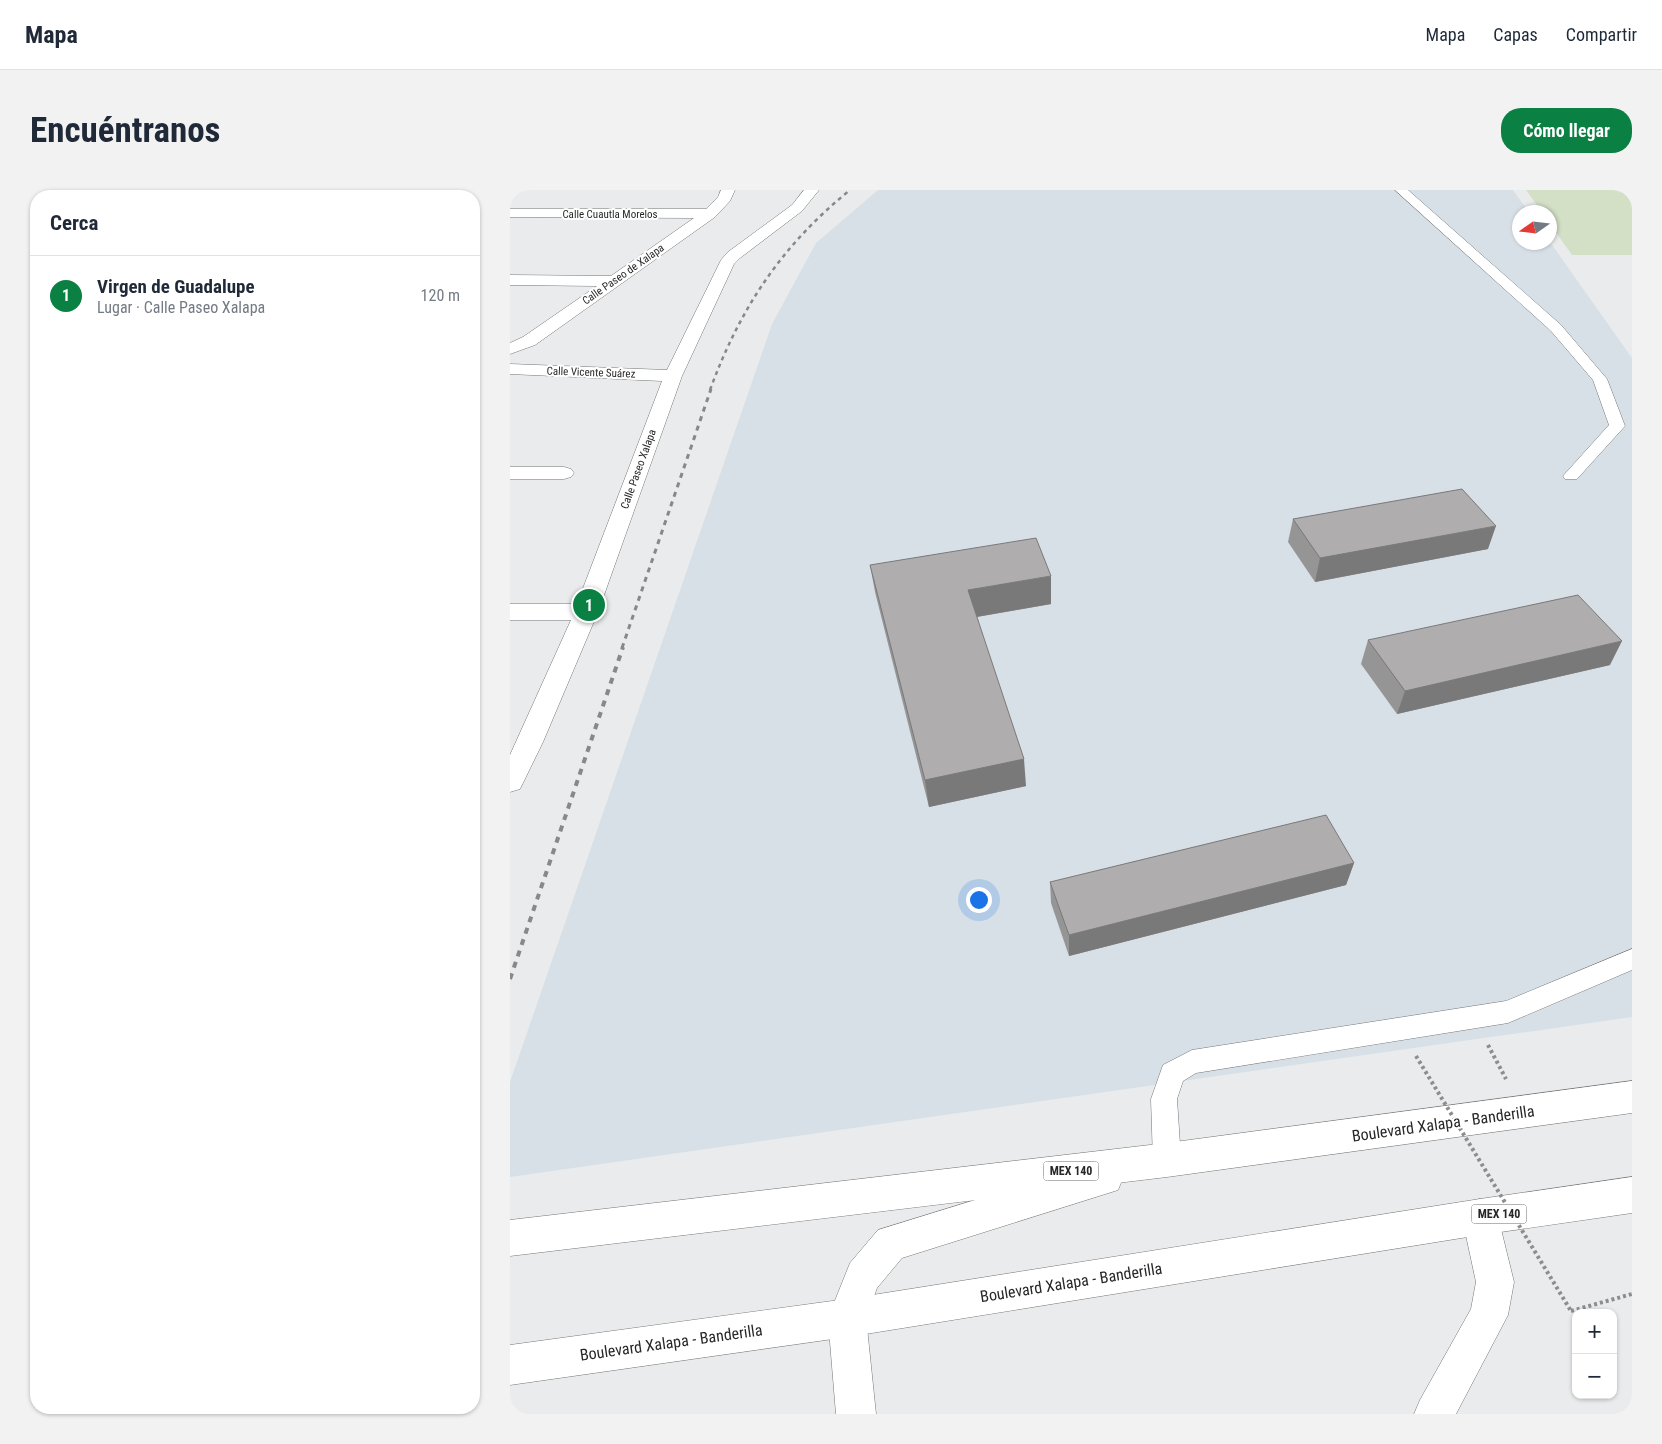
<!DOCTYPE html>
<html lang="es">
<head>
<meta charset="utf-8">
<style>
  :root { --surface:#fff; --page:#f2f2f3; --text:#1f2937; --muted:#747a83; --line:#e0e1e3; --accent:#0b8043 }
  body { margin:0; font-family:"Roboto Condensed",sans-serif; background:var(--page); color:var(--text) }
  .controls { position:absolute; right:15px; bottom:15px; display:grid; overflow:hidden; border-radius:10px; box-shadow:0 1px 4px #0004 }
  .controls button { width:45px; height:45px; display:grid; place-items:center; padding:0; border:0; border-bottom:1px solid var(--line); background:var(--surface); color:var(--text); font:25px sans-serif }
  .compass { position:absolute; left:1002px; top:15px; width:45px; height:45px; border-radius:50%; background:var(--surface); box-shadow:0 1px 4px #0004; rotate:256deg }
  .you { position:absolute; left:468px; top:709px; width:18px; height:18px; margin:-12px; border:4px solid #fff; border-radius:50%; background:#1a73e8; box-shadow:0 0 0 8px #1a73e833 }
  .badge { display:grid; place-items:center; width:32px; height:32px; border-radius:50%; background:var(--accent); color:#fff; font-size:16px; font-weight:700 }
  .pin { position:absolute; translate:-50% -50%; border:2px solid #fff; box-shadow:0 1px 5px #0006 }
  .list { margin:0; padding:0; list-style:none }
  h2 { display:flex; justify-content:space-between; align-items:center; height:65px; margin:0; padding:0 20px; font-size:21px }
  h2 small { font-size:16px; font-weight:400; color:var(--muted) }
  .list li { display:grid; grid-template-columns:32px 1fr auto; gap:15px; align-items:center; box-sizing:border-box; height:80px; padding:0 20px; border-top:1px solid var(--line) }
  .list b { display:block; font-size:19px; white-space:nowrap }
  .list p { margin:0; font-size:16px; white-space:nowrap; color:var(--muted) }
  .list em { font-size:16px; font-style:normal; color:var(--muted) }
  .map { position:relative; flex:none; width:1122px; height:1224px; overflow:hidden; border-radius:20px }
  header { display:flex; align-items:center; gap:30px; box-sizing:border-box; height:70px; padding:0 25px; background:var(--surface); border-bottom:1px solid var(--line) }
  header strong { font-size:24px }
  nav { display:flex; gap:28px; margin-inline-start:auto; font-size:18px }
  .intro { display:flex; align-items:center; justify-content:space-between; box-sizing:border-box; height:120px; padding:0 30px }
  h1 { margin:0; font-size:35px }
  .button { padding:12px 22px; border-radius:20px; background:var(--accent); color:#fff; font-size:18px; font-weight:700 }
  main { display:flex; gap:30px; padding:0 30px }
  aside { flex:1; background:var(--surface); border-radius:20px; box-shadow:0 1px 4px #0004 }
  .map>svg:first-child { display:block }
  .built { fill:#d8e0e7 }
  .green { fill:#d3e0c6 }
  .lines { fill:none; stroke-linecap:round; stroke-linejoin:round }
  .lane-casing { stroke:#757677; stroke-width:1 }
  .street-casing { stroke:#757677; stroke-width:1 }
  .highway-casing { stroke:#757677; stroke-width:1 }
  .path { stroke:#8d8d8e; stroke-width:4; stroke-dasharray:3 3; stroke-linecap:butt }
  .lane { fill:#fff; fill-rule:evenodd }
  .street { fill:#fff; fill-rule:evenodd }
  .highway { fill:#fff; fill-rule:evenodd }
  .rail-far2 { stroke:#888889; stroke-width:2.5; stroke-dasharray:4 4; stroke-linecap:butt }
  .rail-far1 { stroke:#888889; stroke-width:3; stroke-dasharray:5 5; stroke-linecap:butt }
  .rail { stroke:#888889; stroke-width:4; stroke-dasharray:6 6; stroke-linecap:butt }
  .path-bridge { stroke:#8d8d8e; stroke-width:4; stroke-dasharray:3 3; stroke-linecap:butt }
  .wall { fill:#969595 }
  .shaded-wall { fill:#7a7979 }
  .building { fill:#afadad; stroke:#7a7979 }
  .labels { text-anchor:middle; stroke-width:4; stroke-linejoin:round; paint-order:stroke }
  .far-street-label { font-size:11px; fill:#272728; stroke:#fff }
  .shield { fill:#fff; stroke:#686868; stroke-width:1 }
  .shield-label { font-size:12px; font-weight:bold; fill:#272728 }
  .near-street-label { font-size:16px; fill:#272728; stroke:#fff }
</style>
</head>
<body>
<header>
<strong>Mapa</strong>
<nav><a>Mapa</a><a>Capas</a><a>Compartir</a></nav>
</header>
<div class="intro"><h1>Encuéntranos</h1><a class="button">Cómo llegar</a></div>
<main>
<aside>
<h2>Cerca<small></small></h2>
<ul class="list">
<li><span class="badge">1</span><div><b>Virgen de Guadalupe</b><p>Lugar · Calle Paseo Xalapa</p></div><em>120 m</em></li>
</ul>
</aside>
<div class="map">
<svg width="1122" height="1224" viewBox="0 0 1122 1224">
  <rect width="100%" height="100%" fill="#eaebec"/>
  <path class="built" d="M368 0H1003L1019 22H1009V52H1040L1122 168V827L0 987V892L262 134 306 53Z"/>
  <path class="green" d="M1016 0H1122V65H1062L1040 34V22H1032Z"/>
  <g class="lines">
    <g class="lane-casing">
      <g id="lane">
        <path d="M885 0H898L1051 135 1097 189 1115 236 1067 289H1055L1053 286 1099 235 1083 190 1041 141Z"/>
        <path d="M1122 759V780L998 833 686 883 673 891 667 909 671 970 667 979 657 983 647 979 643 970 641 909 653 875 682 860 996 811Z"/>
      </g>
    </g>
    <g class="street-casing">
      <g id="street">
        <path d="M211 0H225L220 11 205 27 25 155 0 164V153L13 147 87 96 0 95V85L101 86 184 28 0 27V19H196L208 7Z"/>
        <path d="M294 0H309L292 21 230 68 224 74 172 186 88 422 33 552 10 599 0 602V565L61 430H0V414H67L152 191 0 184V174L157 180 211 70 218 62 282 15Z"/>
        <path d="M0 277H54L61 279 64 283 61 287 54 289H0Z"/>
        <path d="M595 970 608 976 613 988 608 1000 392 1068 367 1098 356 1128 366 1224H326L318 1128 340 1073 368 1040Z"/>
        <path d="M970 1009 983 1014 988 1027 1004 1092 998 1125 946 1224H904L910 1210 961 1119 966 1092 952 1027 957 1014Z"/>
      </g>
    </g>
    <g class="highway-casing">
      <g id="highway">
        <path d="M1122 891V923L657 987 0 1066V1030L657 953Z"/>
        <path d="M1122 987V1023L970 1045 337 1147 0 1195V1155L337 1109 970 1009Z"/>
      </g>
    </g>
    <g class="path">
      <path d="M978 855 996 889"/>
      <path d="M1061 1121 1122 1104"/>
    </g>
    <use href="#lane" class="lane"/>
    <use href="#street" class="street"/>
    <use href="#highway" class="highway"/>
    <path class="rail-far2" d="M200 200C230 118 272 55 340 0"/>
    <path class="rail-far1" d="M112 458 201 199"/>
    <path class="rail" d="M0 789 113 457"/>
    <path class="path-bridge" d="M906 866 1061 1121"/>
  </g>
  <g class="wall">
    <path d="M783 329 978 359 805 392 778 352Z"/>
    <path d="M360 375 541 414 467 427 516 596 419 617 365 402Z"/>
    <path d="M858 450 1100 475 887 524 851 474Z"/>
    <path d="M844 673 836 695 559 766 541 713 540 692Z"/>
  </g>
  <g class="shaded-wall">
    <path d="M986 336 978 359 805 392 810 368Z"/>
    <path d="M541 386V414L460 428 458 400Z"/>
    <path d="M1112 451 1100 475 887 524 895 501Z"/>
    <path d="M514 569 516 596 419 617 415 590Z"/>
    <path d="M844 673 836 695 559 766V745Z"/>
  </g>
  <g class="building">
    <path d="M952 299 986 336 810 368 783 329Z"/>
    <path d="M526 348 541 386 458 400 514 569 415 590 360 375Z"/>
    <path d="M1068 405 1112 451 895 501 858 450Z"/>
    <path d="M816 625 844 673 559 745 540 692Z"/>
  </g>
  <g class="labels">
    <g class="far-street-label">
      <text x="100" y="28">Calle Cuautla Morelos</text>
      <text transform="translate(113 84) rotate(-35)" y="4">Calle Paseo de Xalapa</text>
      <text transform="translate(81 182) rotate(2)" y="4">Calle Vicente Suárez</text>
      <text transform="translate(128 279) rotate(-70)" y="4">Calle Paseo Xalapa</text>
    </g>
    <g class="shield">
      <rect x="533.5" y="971.5" width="55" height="19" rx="4"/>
      <rect x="961.5" y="1014.5" width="55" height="19" rx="4"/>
    </g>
    <g class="shield-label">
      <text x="561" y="985">MEX 140</text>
      <text x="989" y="1028">MEX 140</text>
    </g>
    <g class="near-street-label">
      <text transform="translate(933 933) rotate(-8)" y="6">Boulevard Xalapa - Banderilla</text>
      <text transform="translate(561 1092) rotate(-9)" y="6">Boulevard Xalapa - Banderilla</text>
      <text transform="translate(161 1152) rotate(-8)" y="6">Boulevard Xalapa - Banderilla</text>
    </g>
  </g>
</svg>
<div class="controls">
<button>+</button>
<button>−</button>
</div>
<svg class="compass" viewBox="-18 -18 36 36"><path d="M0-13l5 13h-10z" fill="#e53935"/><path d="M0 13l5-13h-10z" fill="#747a83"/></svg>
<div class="you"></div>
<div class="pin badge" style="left:79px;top:415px">1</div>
</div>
</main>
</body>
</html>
